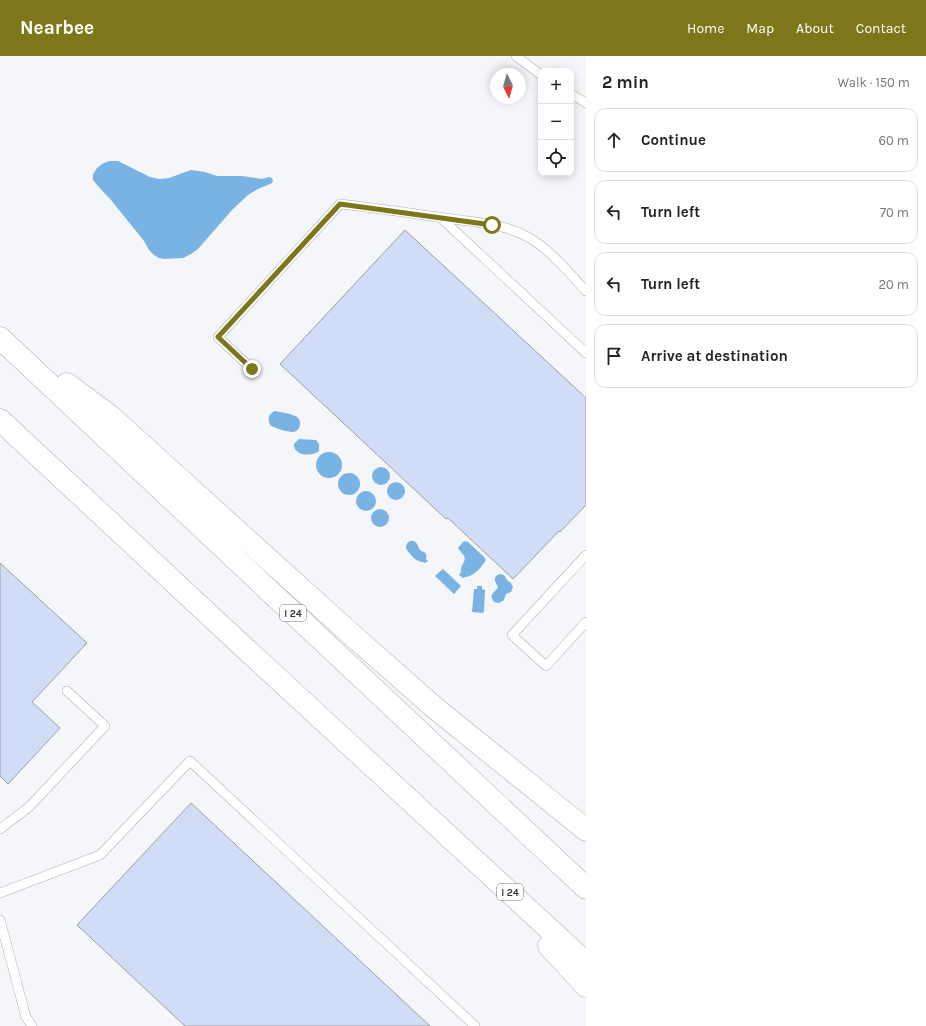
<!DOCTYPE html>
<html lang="en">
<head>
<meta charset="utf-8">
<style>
  :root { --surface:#fff; --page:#f6f6f6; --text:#222; --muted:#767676; --line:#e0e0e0; --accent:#7d761a }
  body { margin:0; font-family:Karla,sans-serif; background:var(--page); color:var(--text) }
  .controls { position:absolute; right:12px; top:12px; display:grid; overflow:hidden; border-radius:8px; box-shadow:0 2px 10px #0003 }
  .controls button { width:36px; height:36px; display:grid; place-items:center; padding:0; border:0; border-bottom:1px solid var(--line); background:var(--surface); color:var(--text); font:20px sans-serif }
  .compass { position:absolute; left:490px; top:12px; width:36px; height:36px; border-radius:50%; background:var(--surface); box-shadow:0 2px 10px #0003; rotate:175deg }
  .stop { position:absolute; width:12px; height:12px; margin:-9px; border:3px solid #7d761a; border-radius:50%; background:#fff }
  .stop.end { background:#7d761a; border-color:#fff; box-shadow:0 1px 4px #0008 }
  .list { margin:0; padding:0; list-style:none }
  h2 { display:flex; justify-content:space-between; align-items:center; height:52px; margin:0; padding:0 16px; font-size:17px }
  h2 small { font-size:13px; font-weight:400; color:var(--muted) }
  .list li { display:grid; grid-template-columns:26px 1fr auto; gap:12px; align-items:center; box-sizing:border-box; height:64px; margin:0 8px 8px; padding:0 8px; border:1px solid var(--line); border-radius:12px }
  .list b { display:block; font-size:15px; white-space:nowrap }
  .list em { font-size:13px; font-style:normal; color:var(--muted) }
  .icon { flex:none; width:22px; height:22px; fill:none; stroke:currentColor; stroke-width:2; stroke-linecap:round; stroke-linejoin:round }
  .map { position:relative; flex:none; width:586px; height:970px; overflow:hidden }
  header { display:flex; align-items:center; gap:24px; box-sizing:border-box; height:56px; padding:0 20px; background:var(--accent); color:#fff }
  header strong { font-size:19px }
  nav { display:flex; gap:22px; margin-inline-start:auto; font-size:14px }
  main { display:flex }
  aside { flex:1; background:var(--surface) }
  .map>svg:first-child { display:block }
  .water { fill:#79b3e3 }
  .building { fill:#d1ddf6; stroke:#9d9ea1 }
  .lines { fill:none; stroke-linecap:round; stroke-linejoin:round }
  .lane-casing { stroke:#aeafb2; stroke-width:10 }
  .highway-casing { stroke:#aeafb2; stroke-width:23 }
  .lane { stroke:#fff; stroke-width:9 }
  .highway { stroke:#fff; stroke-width:22 }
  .route { stroke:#7d761a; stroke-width:5 }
  .labels { text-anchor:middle; stroke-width:3.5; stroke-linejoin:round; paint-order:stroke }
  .shield { fill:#fff; stroke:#6f7070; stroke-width:1 }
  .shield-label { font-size:10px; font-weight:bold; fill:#313232 }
</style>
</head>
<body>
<header>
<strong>Nearbee</strong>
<nav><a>Home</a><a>Map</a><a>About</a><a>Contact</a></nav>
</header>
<main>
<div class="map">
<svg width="586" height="970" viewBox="0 0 586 970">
  <rect width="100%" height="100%" fill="#f5f6f9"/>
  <g class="water">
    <path d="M109 105H118L150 121 159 123 169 122 191 114 205 116 217 120H242L262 123 269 121 272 122 273 125 272 127 256 134 248 139 232 154 198 193 191 198 183 202 164 203 159 202 154 199 149 194 144 185 111 144 98 130 93 124V118L97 112 102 108Z"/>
    <path d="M275 355C280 356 293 358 297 361 303 366 300 375 293 376 286 376 276 372 271 370 267 364 268 358 275 355Z"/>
    <path d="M299 383 316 384 319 388V395C312 401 293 400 294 388Z"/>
    <circle cx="329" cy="409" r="13"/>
    <circle cx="381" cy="420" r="9"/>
    <circle cx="349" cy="428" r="11"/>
    <circle cx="396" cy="435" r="9"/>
    <circle cx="366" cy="445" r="10"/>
    <circle cx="380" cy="462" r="9"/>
    <path d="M410 485C417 484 417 489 420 494 424 497 428 496 426 503L428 505 425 507 423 506C416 506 411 499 407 494 405 491 406 487 410 485Z"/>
    <path d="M464 485 468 486 484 501 486 504C482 511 473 521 465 521L463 522 459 519 461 516C460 509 467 505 464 500 463 497 459 495 458 492Z"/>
    <path d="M443 513 461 530 454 538 435 520Z"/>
    <path d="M500 518 504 519 507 524 511 527 513 531 511 536 506 538 504 544 499 547 494 546C488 538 495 537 498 531 496 526 491 521 500 518Z"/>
    <path d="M477 530H482V533L485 534 484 555 483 557 472 556 474 533H477Z"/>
  </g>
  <g class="building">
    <path d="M405 174 586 342V449L560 476 559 475 513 523 448 462 446 463 280 308Z"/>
    <path d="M0 507 87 587 32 646 60 672 8 728 0 720Z"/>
    <path d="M191 747 430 970H185L77 869Z"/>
  </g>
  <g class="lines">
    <g class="lane-casing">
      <g id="lane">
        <path d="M516 0 541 19"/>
        <path d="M571 38 586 47"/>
        <path d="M441 162 586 297"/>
        <path d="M252 313 218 281 340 148C375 152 410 157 445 162 472 166 501 167 526 180 548 191 569 217 586 235"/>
        <path d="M586 499 512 579 546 610 586 566"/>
        <path d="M0 773 29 751 105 670 67 635"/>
        <path d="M0 837 100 799 190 705 475 970"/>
        <path d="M0 864 26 961 32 970"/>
      </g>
    </g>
    <g class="highway-casing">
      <g id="highway">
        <path d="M0 282 586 832"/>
        <path d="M67 328 110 360 351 578 435 652 586 774"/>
        <path d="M0 364 235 583 586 907"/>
        <path d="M549 890 586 930"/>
      </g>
    </g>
    <use href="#lane" class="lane"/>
    <use href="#highway" class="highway"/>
  </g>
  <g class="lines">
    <path class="route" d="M252 313 218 281 340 148 492 169"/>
  </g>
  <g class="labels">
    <g class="shield">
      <rect x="280" y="549" width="26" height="16" rx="3"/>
      <rect x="497" y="828" width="26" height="16" rx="3"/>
    </g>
    <g class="shield-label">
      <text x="293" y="561">I 24</text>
      <text x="510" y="840">I 24</text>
    </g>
  </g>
</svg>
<div class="controls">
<button>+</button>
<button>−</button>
<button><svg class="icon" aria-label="locate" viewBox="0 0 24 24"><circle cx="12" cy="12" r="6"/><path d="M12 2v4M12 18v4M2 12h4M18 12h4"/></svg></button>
</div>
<svg class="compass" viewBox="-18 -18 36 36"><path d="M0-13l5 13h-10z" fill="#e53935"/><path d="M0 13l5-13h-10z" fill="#767676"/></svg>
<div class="stop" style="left:492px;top:169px"></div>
<div class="stop end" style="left:252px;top:313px"></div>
</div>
<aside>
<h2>2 min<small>Walk · 150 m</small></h2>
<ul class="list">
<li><svg class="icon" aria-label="ahead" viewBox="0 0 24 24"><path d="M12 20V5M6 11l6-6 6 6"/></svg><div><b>Continue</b></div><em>60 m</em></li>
<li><svg class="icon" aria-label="left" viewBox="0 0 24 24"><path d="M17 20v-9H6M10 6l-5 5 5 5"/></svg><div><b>Turn left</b></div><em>70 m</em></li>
<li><svg class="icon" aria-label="left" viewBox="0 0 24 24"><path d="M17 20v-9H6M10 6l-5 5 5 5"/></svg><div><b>Turn left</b></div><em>20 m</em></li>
<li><svg class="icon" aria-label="arrive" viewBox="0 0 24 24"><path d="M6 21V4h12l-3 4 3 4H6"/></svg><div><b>Arrive at destination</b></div></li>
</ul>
</aside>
</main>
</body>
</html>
